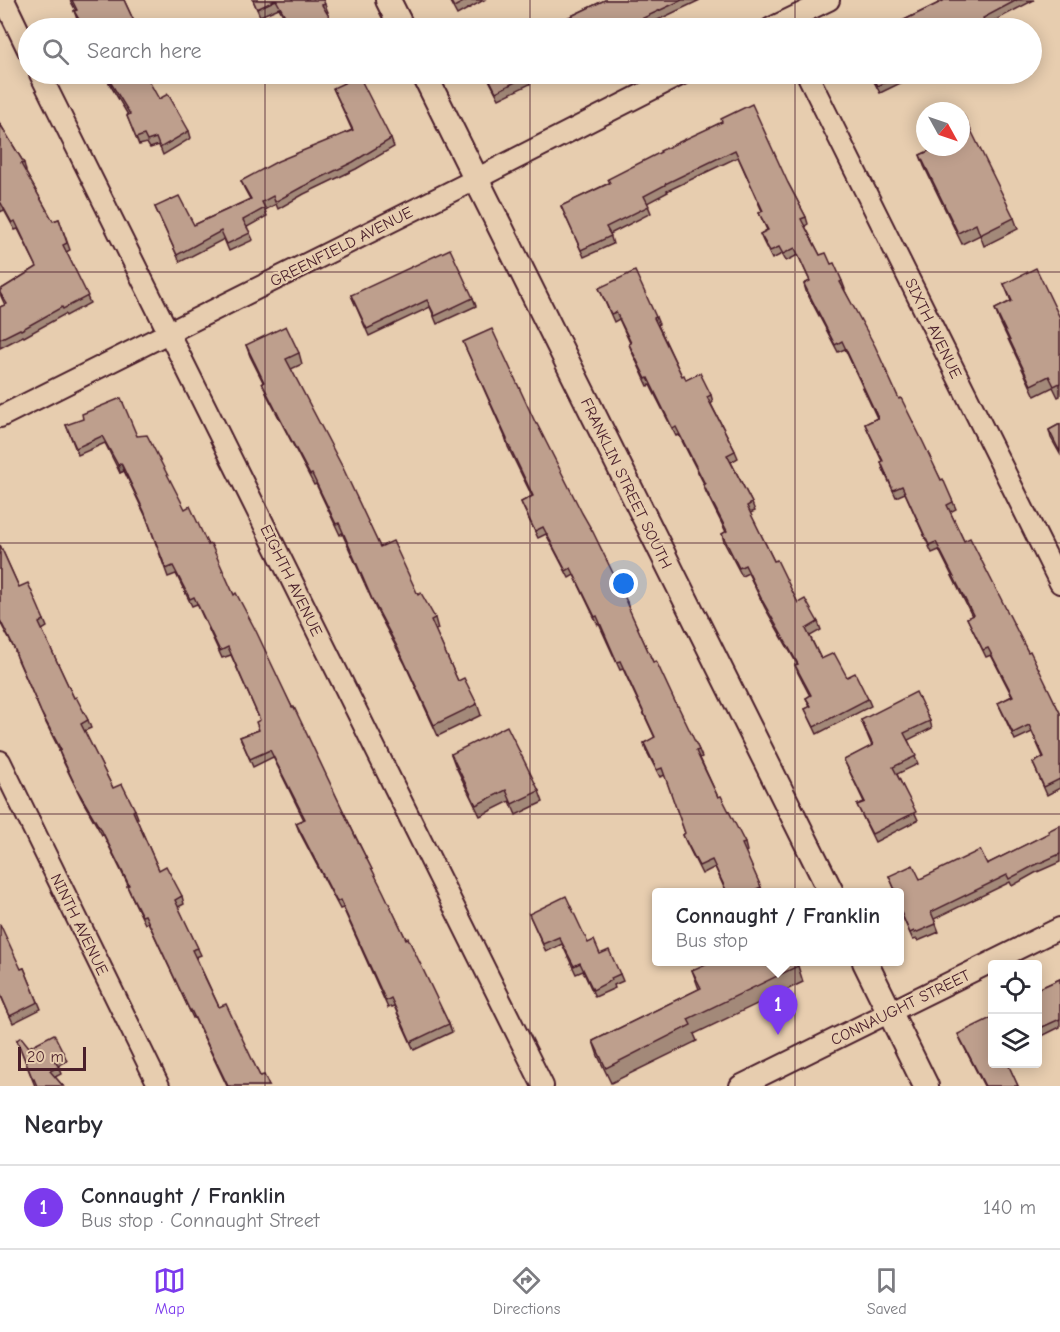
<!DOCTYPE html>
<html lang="en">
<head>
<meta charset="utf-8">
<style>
  :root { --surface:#fff; --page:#f2f2f3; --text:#2b2b33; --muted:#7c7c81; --line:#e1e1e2; --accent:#7c3aed }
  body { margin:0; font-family:"Comic Neue",sans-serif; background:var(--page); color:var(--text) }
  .controls { position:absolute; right:18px; bottom:18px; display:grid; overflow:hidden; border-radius:6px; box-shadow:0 3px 15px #0003 }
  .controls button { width:54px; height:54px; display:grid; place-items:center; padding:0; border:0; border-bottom:2px solid var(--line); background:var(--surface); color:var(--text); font:30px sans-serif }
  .compass { position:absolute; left:916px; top:102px; width:54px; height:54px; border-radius:50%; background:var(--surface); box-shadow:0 3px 15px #0003; rotate:130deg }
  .scale { position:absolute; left:18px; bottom:15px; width:68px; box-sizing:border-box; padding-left:6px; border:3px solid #4a1f2b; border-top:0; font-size:16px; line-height:21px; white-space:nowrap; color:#4a1f2b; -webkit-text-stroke:4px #e7cdaf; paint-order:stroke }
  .you { position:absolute; left:624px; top:584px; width:21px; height:21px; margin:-15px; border:4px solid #fff; border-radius:50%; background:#1a73e8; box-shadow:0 0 0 9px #1a73e833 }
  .badge { display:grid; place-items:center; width:39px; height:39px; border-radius:50%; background:var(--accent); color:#fff; font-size:20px; font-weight:700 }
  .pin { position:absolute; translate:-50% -50px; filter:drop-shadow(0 2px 3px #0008) }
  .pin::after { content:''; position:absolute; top:32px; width:21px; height:18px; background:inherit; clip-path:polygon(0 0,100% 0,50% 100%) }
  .popup { position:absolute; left:652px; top:888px; width:252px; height:78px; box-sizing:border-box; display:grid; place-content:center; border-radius:6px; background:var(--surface); filter:drop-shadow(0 2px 4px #0005); font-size:20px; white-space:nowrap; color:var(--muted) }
  .popup b { font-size:22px; color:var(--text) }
  .popup::after { content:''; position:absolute; left:50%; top:100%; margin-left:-12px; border:12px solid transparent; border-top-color:var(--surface) }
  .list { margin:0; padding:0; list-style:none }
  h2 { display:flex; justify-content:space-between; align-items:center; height:78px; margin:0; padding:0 24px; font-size:26px }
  h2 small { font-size:20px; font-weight:400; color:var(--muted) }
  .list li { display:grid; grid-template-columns:39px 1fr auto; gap:18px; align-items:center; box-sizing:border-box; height:84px; padding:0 24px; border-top:2px solid var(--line) }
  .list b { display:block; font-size:22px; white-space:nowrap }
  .list p { margin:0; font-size:20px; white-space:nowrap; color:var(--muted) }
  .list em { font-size:20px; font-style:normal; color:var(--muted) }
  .icon { flex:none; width:33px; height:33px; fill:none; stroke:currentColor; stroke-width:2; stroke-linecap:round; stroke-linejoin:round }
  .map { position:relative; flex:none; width:1060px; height:1086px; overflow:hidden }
  .search { position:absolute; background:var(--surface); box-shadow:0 3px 15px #0003; left:18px; right:18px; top:18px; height:66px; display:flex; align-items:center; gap:15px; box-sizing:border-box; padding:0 21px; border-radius:33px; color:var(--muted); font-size:22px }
  .sheet { height:162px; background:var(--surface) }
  nav { display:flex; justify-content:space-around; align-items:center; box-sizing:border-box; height:84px; border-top:2px solid var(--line); background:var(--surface); font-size:16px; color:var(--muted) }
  nav a { display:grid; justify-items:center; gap:3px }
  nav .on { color:var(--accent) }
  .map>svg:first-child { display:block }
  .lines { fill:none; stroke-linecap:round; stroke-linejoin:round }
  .minor-casing { stroke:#4a1f2b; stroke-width:24 }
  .tertiary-casing { stroke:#4a1f2b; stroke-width:28 }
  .minor { stroke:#e7cdaf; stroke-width:20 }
  .tertiary { stroke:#e7cdaf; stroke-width:24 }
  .wall { fill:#a38979; stroke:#4a1f2b; stroke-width:1.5 }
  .shaded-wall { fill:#856f63; stroke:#4a1f2b; stroke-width:1.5 }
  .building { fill:#be9f8d; stroke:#4a1f2b; stroke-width:1.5 }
  .grid { fill:none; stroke:#4a1f2b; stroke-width:1.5; stroke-opacity:0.55 }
  .labels { text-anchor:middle; stroke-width:4.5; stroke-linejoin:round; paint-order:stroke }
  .street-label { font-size:16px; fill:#4a1f2b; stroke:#e7cdaf }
</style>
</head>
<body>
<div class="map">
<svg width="1060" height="1086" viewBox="0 0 1060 1086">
  <rect width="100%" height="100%" fill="#e7cdaf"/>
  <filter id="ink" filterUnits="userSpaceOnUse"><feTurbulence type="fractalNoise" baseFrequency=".0167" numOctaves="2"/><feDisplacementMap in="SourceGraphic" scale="12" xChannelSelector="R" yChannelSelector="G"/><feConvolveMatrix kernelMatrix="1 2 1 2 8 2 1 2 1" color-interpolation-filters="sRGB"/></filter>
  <g filter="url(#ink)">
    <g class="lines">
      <g class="minor-casing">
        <g id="minor">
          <path d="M4 0 28 50"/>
          <path d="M771 28 829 0"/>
          <path d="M40 74 543 1086"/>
          <path d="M807 74 1060 583"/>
          <path d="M0 417 476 179 682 74"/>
          <path d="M0 761 159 1086"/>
          <path d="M740 1086 1060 928"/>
        </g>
      </g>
      <g class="tertiary-casing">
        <g id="tertiary">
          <path d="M388 0 402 28"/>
          <path d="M424 74 831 892"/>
          <path d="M865 962 926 1086"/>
        </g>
      </g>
      <use href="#minor" class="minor"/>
      <use href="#tertiary" class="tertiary"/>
    </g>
    <g class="wall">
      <path d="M70 0H124L137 28H83L77 19 74 11H76Z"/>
      <path d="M253 0H323L328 12H326L336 28H290L279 8 260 16Z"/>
      <path d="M449 0H484L457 15Z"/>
      <path d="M605 0H700L641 28H546Z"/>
      <path d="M942 0H1034L986 25 988 28H888L943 1Z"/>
      <path d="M486 74H547L529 82 530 84 499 99Z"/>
      <path d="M870 74H907L909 79 880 93Z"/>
      <path d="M106 75 159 99 189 131 191 138 163 155 159 145 150 148 147 143 139 145 127 116 128 115 109 83Z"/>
      <path d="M333 88 391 139 394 147 356 169 304 194 278 209 276 204 265 210 267 216 247 227 253 240 229 251 224 239 180 262 155 207 194 225 250 199 244 188 241 181 352 130Z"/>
      <path d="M722 122 788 183 806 217 808 224 805 226 820 255 831 264 842 281 845 289H844L899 399 941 480 953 502 956 509 950 512 964 541 1028 652 1060 713V788L1047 795 1033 763 1043 757 1032 732 1015 740 998 703 1012 696 991 655 986 657 967 618 972 616 939 550 932 553 905 493 896 497 883 469 881 462 882 461 865 424 877 418 845 349 838 352 806 291 804 284 810 281 798 255 786 261 782 254 772 259 763 241 760 234 767 230 759 213 762 211 738 157 667 191 668 192 647 203 651 213 610 234 613 244 584 257 561 206 609 183Z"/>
      <path d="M0 124 24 163 26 171H25L53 221 59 219 70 250 66 252 90 303 66 316 65 314 24 337 23 336 0 348V307L5 305 0 294V290L37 267 18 229 15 230 4 210 0 212Z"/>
      <path d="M937 147H961L1014 218 1018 229 984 246 980 235 962 244 924 166 920 155Z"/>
      <path d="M1004 284 1060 318V396L1058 397 1053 387 1035 396 999 320 995 309 1011 301Z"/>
      <path d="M599 288 656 317 659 324 658 325 682 376 686 380 711 395 713 402 711 404 735 451 738 458 731 462 752 503 755 511 750 513 774 561 798 603 818 622 821 630 810 636 821 659 847 677 868 699 871 706 817 734 805 709 810 707 806 698 810 696 798 673 795 665 797 664 765 608 748 573 742 576 724 542 722 534 726 532 706 492 703 484H704L679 435 676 436 650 385 648 386 632 352 629 344 630 343 619 319 614 322Z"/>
      <path d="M351 295 473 298 476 306 437 324 430 307 369 336Z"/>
      <path d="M463 342 536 424 627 602 629 610 653 662 699 750 702 757 700 758 718 797 745 843 747 851 745 852 763 892H726L715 867 702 874 686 842 683 835 685 833 665 775 660 777 646 750 644 743 655 738 623 669 620 670 599 624 598 625 574 575 569 578 546 534 538 538 524 509 521 502 532 496 508 447 506 439Z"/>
      <path d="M246 345 299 353 302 364 291 369 380 547 418 595 435 618 438 629 435 630 458 681 477 704 481 715 438 736 405 664 376 609 342 533 340 535 316 484 314 485 266 393 263 382 250 356Z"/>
      <path d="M1060 424V454L1051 438 1049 430Z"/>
      <path d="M66 425 137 436 208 545 292 707 406 939 449 1024 452 1032 414 1050 394 1006 388 1008 343 908 340 909 299 831 296 823 304 820 273 757 253 767 240 737 259 730 260 720 231 655 222 658 197 604 192 606 176 574 168 577 147 519 124 471 120 473 105 443 78 455Z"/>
      <path d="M0 545 19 587 44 620 47 627 42 630 74 698 88 720 91 728 84 731 113 788 135 810 138 818H136L159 870 182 896 184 904 178 907 201 955 196 957 219 1007 260 1076 269 1086H227L194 1017 193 1018 148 922 145 924 130 893 127 886 128 885 103 834 102 835 81 798 62 759 59 751H60L44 719 18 660 16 652 0 622Z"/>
      <path d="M861 720 930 721 932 728 908 740 918 764 897 774 918 820 875 842 857 805 864 802 844 760 872 746Z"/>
      <path d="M451 754 539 791 543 802 516 815 510 801 480 816 455 765Z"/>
      <path d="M1060 825V862L1035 873 1012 886 1010 882 934 919 939 932 918 941 917 939 913 940 900 911V892H896L889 876 920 879 987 864 1049 833Z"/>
      <path d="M529 914 600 954 620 974 623 981 614 985 615 988 595 997 583 971 576 974 562 944 546 952Z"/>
      <path d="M798 966 803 982 694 1034 697 1041 611 1083 598 1056 593 1041 699 989 692 970Z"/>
      <path d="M24 968 41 1009 13 1023 0 994 21 969Z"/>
      <path d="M1060 979V1027L1038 1038V989Z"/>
      <path d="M958 1034 993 1064H1012L1008 1065 1018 1086H984L961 1041Z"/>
      <path d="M17 1040 29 1047 64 1054 67 1061 58 1066 61 1074 55 1077 63 1086H35Z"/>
    </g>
    <path class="shaded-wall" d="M121 463 124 471 120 473 118 465Z"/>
    <g class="building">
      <path d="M72 0H124L137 28H84L74 11 77 10Z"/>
      <path d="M253 0H323L325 4 322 5 336 28H292L276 0 257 9Z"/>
      <path d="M450 0H467L454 7Z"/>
      <path d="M605 0H682L622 28H546Z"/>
      <path d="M942 0H1017L983 18 987 27 985 28H888L943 1Z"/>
      <path d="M502 24 504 28H494Z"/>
      <path d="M110 74H145L159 99 168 94 189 131 160 148 156 138 147 141 144 135 136 138 127 116 130 114 106 75Z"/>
      <path d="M487 74H528H527V76L496 92Z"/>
      <path d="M871 74H902L878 86Z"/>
      <path d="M359 76 391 139 353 162 302 187 275 202 273 196 262 202 265 208 243 220 250 233 227 244 221 231 177 255 155 207 179 196 194 225 251 199 241 181 278 161 353 130 333 88Z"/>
      <path d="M752 104 788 183 806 217 801 219 820 255 826 253 831 264 834 263 842 281 840 282 875 346 899 399 901 398 923 442 941 480 943 479 953 502 947 505 964 541 970 538 1028 652 1030 651 1060 713V779L1044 787 1033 763 1044 757 1029 725 1013 733 998 703 1013 696 988 648 983 650 967 618 973 615 936 542 929 545 902 486 893 490 881 462 883 461 865 424 878 418 842 341 835 345 804 284 810 281 795 248 783 254 779 247 770 251 760 234 768 230 759 213 763 211 735 150 665 184V185L644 196 649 206 606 227 611 236 581 250 561 206 610 183 608 179 661 152 660 151 722 122 721 119Z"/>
      <path d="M963 114 1014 218 980 235 976 224 958 233 920 155 938 147H961V115Z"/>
      <path d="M0 124 24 163 21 164 53 221 59 219 67 243 63 245 88 296 63 309 62 307 21 330 20 329 0 339V307L7 304 0 293V290L37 267 15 221 12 223 1 203H0Z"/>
      <path d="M450 249 473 298 435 316 427 300 367 329 351 295Z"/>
      <path d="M1036 268 1060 318V383L1054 386 1049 376 1031 385 995 309 1012 301 1004 284Z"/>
      <path d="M635 271 656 317 654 318 682 376 684 375 686 380 700 373 711 395 707 397 735 451 727 455 752 503 747 506 774 561 777 560 798 603 805 599 818 622 806 629 821 659 834 653 847 677 855 673 868 699 814 727 805 709 811 706 806 698 811 695 795 665 798 664 762 600 745 565 739 568 722 534 727 531 703 484H705L676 427 673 429 648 378 646 379 629 344 631 343 616 312 611 314 599 288Z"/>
      <path d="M286 326 299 353 286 359 343 468 380 547 393 541 418 595 421 593 435 618 431 620 458 681 464 678 477 704 434 725 401 654 372 599 339 523 336 524 312 474 310 475 286 430 262 383 264 382 246 345Z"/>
      <path d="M492 329 536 424H537L582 513 593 532 627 602H626L653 662 656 661 677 706H678L699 750 696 751 718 797 721 796 745 843 742 844 761 887 750 892H727L712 860 699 866 683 835 685 833 662 768 657 770 644 743 655 737 620 661 617 662 597 616 595 617 571 568 566 571 543 527 535 531 521 502 533 496 506 439H507L463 342Z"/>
      <path d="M121 398 137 436 147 435 185 509 190 506 208 545 211 544 234 595 236 593 256 631 292 707H294L357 840 383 891 406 939 408 938 449 1024 411 1042 391 998 386 1001 340 900 337 902 296 823 305 819 270 750 250 759 240 737 259 730 256 722 260 720 228 647 220 651 194 597 190 599 173 566 166 569 144 511 121 463 118 465 102 436 76 448 66 425 83 419 82 414Z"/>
      <path d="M1060 424V452L1049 430Z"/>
      <path d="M0 545 19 587 28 583 44 620 39 623 74 698 76 697 88 720 81 724 113 788 122 784 135 810 133 811 159 870 166 866 182 896 175 900 198 948 192 950 219 1007 226 1004 260 1076 264 1075 269 1086H228L191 1010 190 1011 145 915 142 916 127 886 129 885 100 827H99L78 791 59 751 61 750 41 712 15 652H16L0 620Z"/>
      <path d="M916 692 930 721 904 733 916 756 893 767 916 812 872 834 857 805 865 802 844 760 873 745 861 720Z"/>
      <path d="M507 726 539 791 512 804 506 790 476 805 451 754Z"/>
      <path d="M1060 825V854L1033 866 1009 879 1007 875 931 912 936 924 915 933 914 931 910 933 900 910V892H896L889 876 913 865 920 879 980 850 987 864 1049 833 1048 831Z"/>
      <path d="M566 896 588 943 594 940 600 954 609 950 620 974 611 978 612 980 593 990 580 963 574 966 559 937 543 944 529 914Z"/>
      <path d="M0 924 21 969 24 968 38 1002 10 1016 0 993Z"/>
      <path d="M710 962H796L798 966 688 1019 691 1025 606 1068 593 1041 701 988 692 970Z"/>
      <path d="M1060 979V1019L1038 1029V989Z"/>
      <path d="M993 1017V1064H1008L1018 1086H985L958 1034Z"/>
      <path d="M54 1034 64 1054 53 1059 59 1067 50 1071 63 1086H37L34 1079 33 1080 17 1040 21 1037 29 1047Z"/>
    </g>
  </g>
  <path class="grid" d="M265 0V28M530 0V28M795 0V28M265 74V1086M530 74V1086M795 74V1086M0 272H1060M0 543H1060M0 814H1060"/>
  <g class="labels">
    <g class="street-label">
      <text transform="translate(341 246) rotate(-27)" y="6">GREENFIELD AVENUE</text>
      <text transform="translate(934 328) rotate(64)" y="6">SIXTH AVENUE</text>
      <text transform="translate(627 483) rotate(64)" y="6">FRANKLIN STREET SOUTH</text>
      <text transform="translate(292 580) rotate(64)" y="6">EIGHTH AVENUE</text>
      <text transform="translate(80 924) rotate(64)" y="6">NINTH AVENUE</text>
      <text transform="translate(900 1007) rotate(-26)" y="6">CONNAUGHT STREET</text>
    </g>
  </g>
</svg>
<div class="controls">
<button><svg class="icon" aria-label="locate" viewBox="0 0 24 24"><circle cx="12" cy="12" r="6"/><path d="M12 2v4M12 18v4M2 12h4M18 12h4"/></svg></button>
<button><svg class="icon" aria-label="layers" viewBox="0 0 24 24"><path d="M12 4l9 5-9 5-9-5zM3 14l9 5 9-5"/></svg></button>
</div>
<svg class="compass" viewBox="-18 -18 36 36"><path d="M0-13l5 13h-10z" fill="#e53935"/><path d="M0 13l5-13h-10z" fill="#7c7c81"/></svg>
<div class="scale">20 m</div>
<div class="you"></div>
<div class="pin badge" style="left:778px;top:1035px">1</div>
<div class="popup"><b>Connaught / Franklin</b>Bus stop</div>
<div class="search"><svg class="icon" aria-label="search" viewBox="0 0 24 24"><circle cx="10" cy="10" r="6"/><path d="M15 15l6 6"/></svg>Search here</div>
</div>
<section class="sheet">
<h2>Nearby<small></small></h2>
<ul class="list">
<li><span class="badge">1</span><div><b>Connaught / Franklin</b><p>Bus stop · Connaught Street</p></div><em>140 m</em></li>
</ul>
</section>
<nav>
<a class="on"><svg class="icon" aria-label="map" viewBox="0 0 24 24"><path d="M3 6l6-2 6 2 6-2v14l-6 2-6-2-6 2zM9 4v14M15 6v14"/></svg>Map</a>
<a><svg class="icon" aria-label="directions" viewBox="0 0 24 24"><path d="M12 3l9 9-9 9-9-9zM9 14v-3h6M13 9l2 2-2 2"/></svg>Directions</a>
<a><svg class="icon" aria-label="saved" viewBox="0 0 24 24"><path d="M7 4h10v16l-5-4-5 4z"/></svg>Saved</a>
</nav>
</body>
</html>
